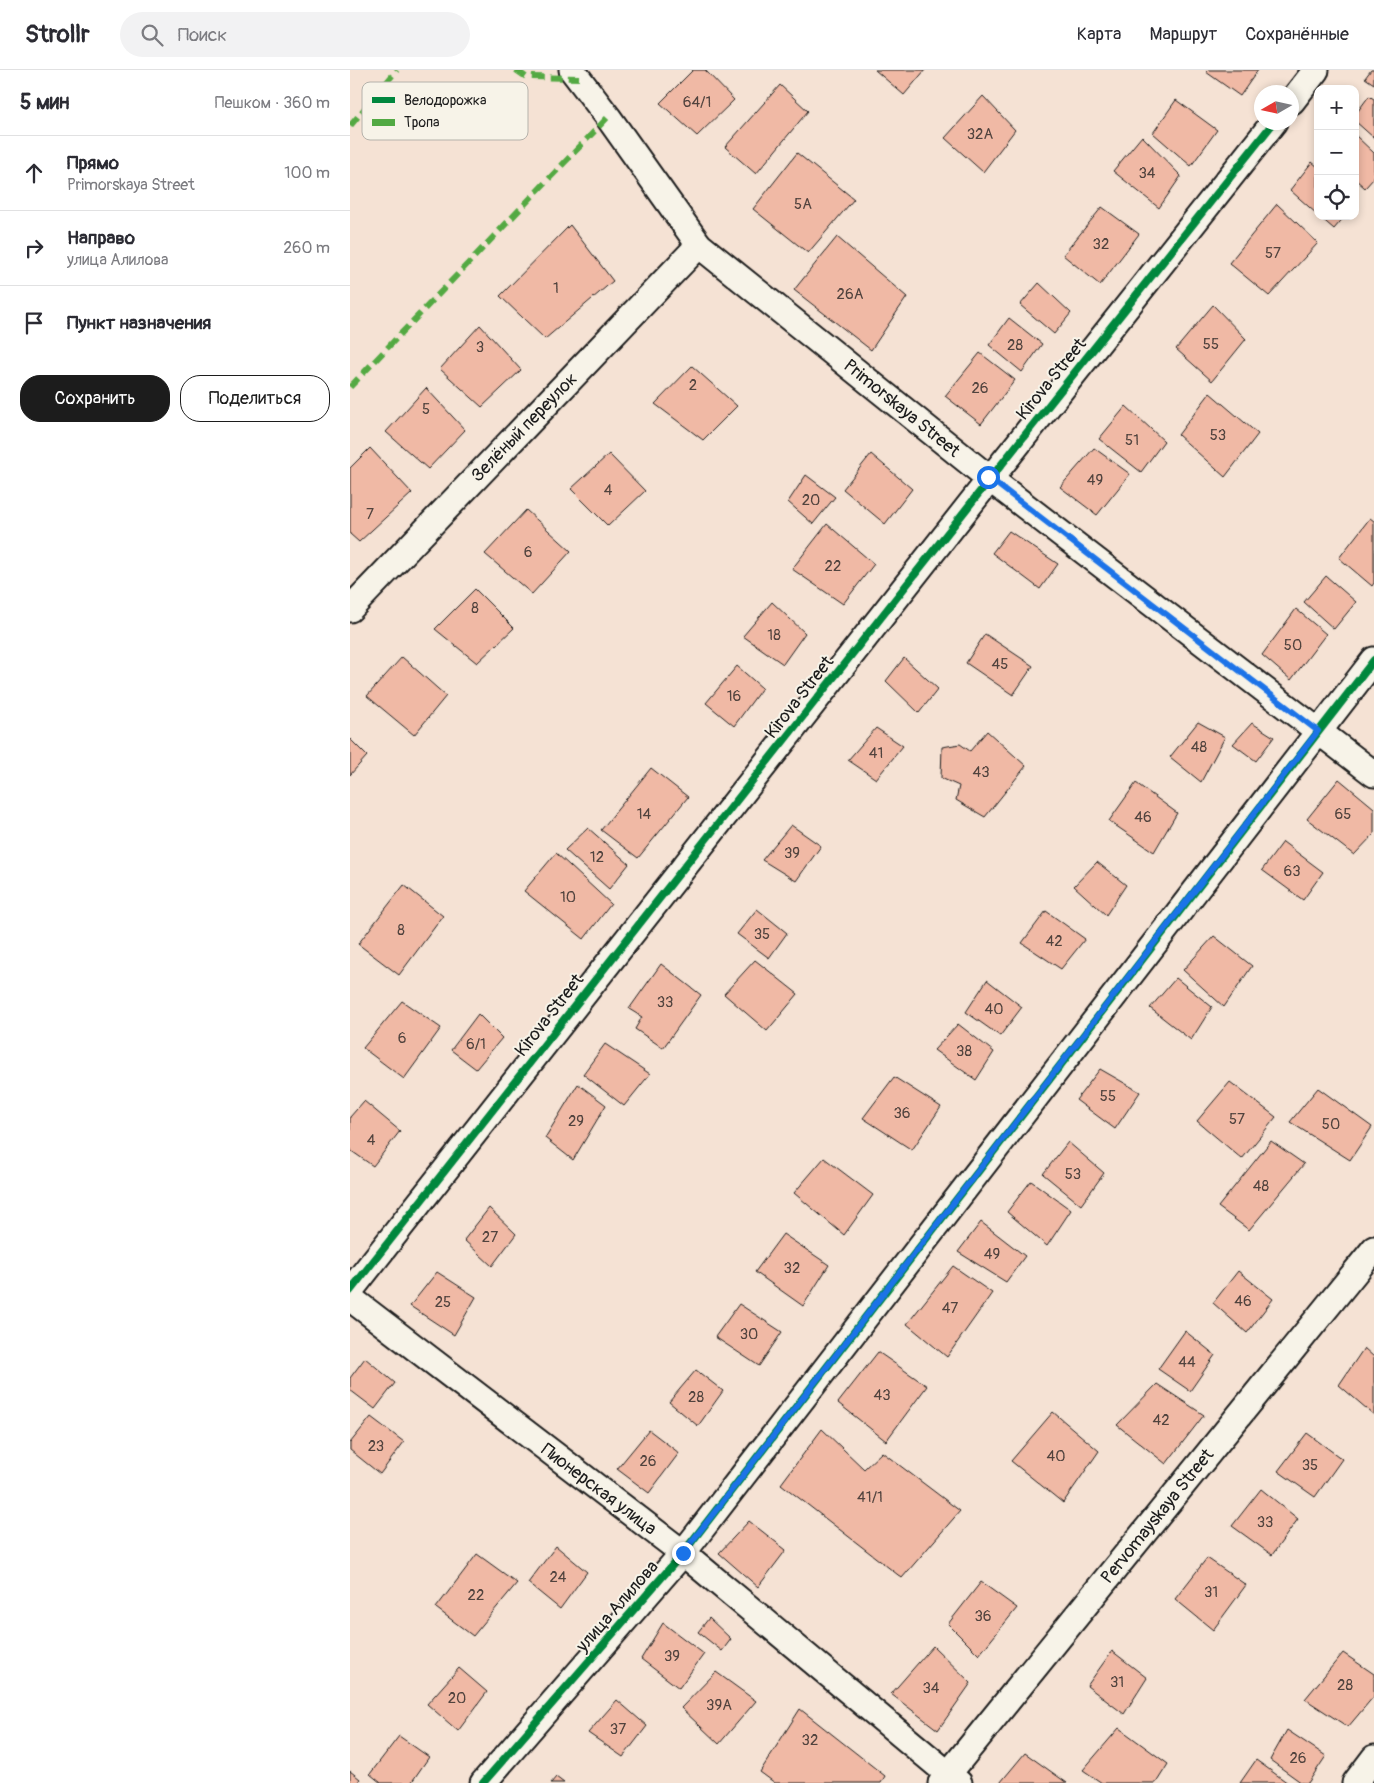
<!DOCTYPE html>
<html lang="ru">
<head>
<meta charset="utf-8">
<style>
  :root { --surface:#fff; --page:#f2f2f3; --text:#2b2b33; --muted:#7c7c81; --line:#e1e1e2; --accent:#1c1c1c }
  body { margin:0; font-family:Pangolin,sans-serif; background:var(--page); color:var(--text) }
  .controls { position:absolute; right:15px; top:15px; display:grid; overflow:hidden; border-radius:10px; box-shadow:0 2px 8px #0003 }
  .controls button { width:45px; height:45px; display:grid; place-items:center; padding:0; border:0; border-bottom:1px solid var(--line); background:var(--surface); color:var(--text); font:25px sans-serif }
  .compass { position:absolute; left:904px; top:15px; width:45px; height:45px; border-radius:50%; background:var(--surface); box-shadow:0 2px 8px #0003; rotate:261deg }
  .stop { position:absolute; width:15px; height:15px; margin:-11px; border:4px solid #1a73e8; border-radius:50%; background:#fff }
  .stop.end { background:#1a73e8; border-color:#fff; box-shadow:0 1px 5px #0008 }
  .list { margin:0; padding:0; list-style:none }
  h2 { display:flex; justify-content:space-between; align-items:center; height:65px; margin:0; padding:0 20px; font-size:21px }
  h2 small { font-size:16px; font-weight:400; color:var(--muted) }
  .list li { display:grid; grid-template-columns:32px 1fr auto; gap:15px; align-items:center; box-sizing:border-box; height:75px; padding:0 20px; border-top:1px solid var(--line) }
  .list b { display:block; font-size:19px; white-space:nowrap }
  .list p { margin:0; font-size:16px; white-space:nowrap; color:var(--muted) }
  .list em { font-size:16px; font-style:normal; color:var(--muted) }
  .actions { display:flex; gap:10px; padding:15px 20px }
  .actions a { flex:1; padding:11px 0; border:1px solid var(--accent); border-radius:20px; text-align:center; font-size:18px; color:var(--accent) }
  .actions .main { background:var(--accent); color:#fff }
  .icon { flex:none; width:28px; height:28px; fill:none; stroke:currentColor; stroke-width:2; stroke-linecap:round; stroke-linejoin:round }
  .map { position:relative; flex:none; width:1024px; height:1713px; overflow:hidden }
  header { display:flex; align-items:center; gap:30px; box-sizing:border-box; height:70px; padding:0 25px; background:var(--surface); border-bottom:1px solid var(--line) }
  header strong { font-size:24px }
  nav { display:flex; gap:28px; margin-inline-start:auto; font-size:18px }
  .search { width:350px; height:45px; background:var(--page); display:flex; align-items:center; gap:12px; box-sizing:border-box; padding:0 18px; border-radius:28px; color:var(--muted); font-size:19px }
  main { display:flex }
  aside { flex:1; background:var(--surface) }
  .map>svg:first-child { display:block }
  .building { fill:#f0b9a5; stroke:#1c1c1c }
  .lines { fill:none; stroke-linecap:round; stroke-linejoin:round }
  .street-casing { stroke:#1c1c1c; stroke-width:29 }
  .street { stroke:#f7f3e8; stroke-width:25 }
  .quiet { stroke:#52a943; stroke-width:6; stroke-dasharray:12 6; stroke-linecap:butt }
  .cycleway-casing { stroke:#f7f3e8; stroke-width:11 }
  .cycleway { stroke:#00873e; stroke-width:8 }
  .route { stroke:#1a73e8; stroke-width:6 }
  .labels { text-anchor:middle; stroke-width:4; stroke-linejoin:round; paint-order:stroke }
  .number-label { font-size:15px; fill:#51433e }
  .street-label { font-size:18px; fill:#1c1c1c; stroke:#f7f3e8 }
  .key { fill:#f7f3e8; stroke:#b5b2ab; stroke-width:1 }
  .key-label { font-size:14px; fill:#1c1c1c }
</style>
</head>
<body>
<header>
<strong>Strollr</strong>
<div class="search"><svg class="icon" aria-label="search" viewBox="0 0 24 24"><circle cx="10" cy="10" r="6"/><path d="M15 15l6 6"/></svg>Поиск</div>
<nav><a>Карта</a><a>Маршрут</a><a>Сохранённые</a></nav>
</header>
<main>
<aside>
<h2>5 мин<small>Пешком · 360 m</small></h2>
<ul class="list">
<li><svg class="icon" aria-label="ahead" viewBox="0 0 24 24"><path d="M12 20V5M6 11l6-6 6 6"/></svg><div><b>Прямо</b><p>Primorskaya Street</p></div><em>100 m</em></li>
<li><svg class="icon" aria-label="right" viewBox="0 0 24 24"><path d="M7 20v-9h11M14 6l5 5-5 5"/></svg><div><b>Направо</b><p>улица Алилова</p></div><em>260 m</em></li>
<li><svg class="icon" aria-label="arrive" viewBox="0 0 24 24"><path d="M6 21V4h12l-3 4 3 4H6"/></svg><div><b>Пункт назначения</b></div></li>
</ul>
<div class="actions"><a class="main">Сохранить</a><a>Поделиться</a></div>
</aside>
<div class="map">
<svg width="1024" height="1713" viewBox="0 0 1024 1713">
  <rect width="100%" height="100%" fill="#f5e2d4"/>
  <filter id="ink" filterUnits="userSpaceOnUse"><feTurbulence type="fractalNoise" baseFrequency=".02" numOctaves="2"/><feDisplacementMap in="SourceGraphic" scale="10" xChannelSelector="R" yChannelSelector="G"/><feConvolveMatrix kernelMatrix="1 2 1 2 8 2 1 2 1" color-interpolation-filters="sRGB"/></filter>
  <g filter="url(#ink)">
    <g class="building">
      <path d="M343 0H355L384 30 347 66 310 33Z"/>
      <path d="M525 0H575L554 25Z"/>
      <path d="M858 0H908L890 26 856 2Z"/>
      <path d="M1021 0H1024V14L1015 8Z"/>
      <path d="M430 15 458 41 406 104 375 77Z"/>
      <path d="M633 26 665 60 633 102 595 68Z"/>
      <path d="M1019 26 1024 29V68L1005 51V45Z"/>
      <path d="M826 30 867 60 841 96 803 63Z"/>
      <path d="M1005 65 1024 83V108L1015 118 1005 109Z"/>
      <path d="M792 66 831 106 809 138 763 101Z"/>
      <path d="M447 83 504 129 458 183 403 139Z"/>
      <path d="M962 92 968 97V145L940 120Z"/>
      <path d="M927 134 968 173 919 226 879 193Z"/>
      <path d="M752 137 789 164 750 215 713 185Z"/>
      <path d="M969 146H995L984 159Z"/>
      <path d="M220 155 263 211 195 269 150 226Z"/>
      <path d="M487 167 557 227 521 280 444 220Z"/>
      <path d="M689 213 721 243 704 264 670 235Z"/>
      <path d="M863 235 896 269 862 311 826 279Z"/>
      <path d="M659 248 692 274 672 302 639 275Z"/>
      <path d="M130 255 171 300 132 337 90 299Z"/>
      <path d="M630 283 665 310 631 354 595 326Z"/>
      <path d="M342 296 387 336 353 370 305 334Z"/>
      <path d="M76 318 115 360 78 399 36 362Z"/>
      <path d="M860 323 908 364 875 407 828 365Z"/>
      <path d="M776 336 814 371 791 402 749 369Z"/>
      <path d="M20 378 62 423 9 472 0 464V398Z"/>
      <path d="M744 378 780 404 747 445 710 417Z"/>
      <path d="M259 384 295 421 258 456 221 419Z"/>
      <path d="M521 384 562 419 535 454 493 419Z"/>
      <path d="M456 405 485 427 463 454 438 432Z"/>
      <path d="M176 440 221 481 182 524 135 484Z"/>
      <path d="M1020 448 1024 451V513L1022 516 989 488Z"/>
      <path d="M477 454 524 494 493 534 442 499Z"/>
      <path d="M659 461 708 494 690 519 642 483Z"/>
      <path d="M976 506 1006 532 984 559 954 532Z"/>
      <path d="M125 519 164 558 127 593 85 559Z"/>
      <path d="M422 532 455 563 433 594 393 566Z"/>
      <path d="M946 539 976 564 941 610 912 585Z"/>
      <path d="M635 564 683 596 663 625 616 593Z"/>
      <path d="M52 587 96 626 64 665 17 626Z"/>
      <path d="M554 588 588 619 569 643 536 611Z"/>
      <path d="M387 596 412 618 384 656 356 633Z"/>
      <path d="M848 652 875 667 851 712 820 687Z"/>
      <path d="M902 653 924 667 906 691 883 674Z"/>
      <path d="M526 658 553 676 526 709 498 690Z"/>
      <path d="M637 661 676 696 635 747 606 730 609 716 591 708 592 677 610 674 620 681Z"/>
      <path d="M0 669 17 686 0 705Z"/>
      <path d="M301 698 338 727 288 788 251 760Z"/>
      <path d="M989 709 1024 738V764L1004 785 957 749Z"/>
      <path d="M786 713 827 743 804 782 759 751Z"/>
      <path d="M441 755 471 776 446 811 412 790Z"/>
      <path d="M238 758 279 794 259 819 215 780Z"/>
      <path d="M933 772 973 802 953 830 912 800Z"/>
      <path d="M206 783 261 834 234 869 174 821Z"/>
      <path d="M747 792 776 815 756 845 724 816Z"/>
      <path d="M54 815 93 846 49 905 8 874Z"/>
      <path d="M407 839 437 863 419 888 387 864Z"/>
      <path d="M696 841 735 869 711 899 672 873Z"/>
      <path d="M864 866 902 896 874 937 833 900Z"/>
      <path d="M405 890 448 924 417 961 374 924Z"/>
      <path d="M311 894 351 925 313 978 285 959 292 947 279 939Z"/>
      <path d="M826 908 862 937 841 970 800 938Z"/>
      <path d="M637 910 672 937 650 966 616 942Z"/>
      <path d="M52 931 91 958 54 1009 13 978Z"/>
      <path d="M128 944 152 968 126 999 101 980Z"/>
      <path d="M608 954 644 982 626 1010 584 980Z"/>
      <path d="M255 974 300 1004 274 1036 233 1004Z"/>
      <path d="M750 999 790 1022 765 1059 726 1030Z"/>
      <path d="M544 1007 591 1037 562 1080 513 1048Z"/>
      <path d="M880 1012 926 1047 892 1089 847 1051Z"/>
      <path d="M228 1014 256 1035 223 1090 195 1068Z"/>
      <path d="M968 1018 1022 1057 1000 1090 940 1052Z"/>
      <path d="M14 1031 50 1061 23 1096 0 1080V1047Z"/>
      <path d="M921 1071 954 1094 899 1160 868 1137Z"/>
      <path d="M718 1072 754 1103 731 1135 693 1104Z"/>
      <path d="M474 1088 523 1125 494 1165 444 1123Z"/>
      <path d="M681 1111 721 1140 697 1176 657 1142Z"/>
      <path d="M139 1138 166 1164 142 1196 114 1170Z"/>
      <path d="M631 1152 675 1186 656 1212 608 1182Z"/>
      <path d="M433 1164 479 1195 453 1236 405 1202Z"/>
      <path d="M603 1196 642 1223 597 1287 557 1254Z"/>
      <path d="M888 1201 923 1229 897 1263 863 1233Z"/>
      <path d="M87 1202 126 1227 104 1265 60 1236Z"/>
      <path d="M389 1234 432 1262 409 1296 365 1267Z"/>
      <path d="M835 1261 865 1285 840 1321 808 1299Z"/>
      <path d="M1014 1278 1024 1287V1345L989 1315Z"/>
      <path d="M528 1282 577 1316 536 1371 488 1333Z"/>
      <path d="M15 1288 45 1313 25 1339 0 1320V1308Z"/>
      <path d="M346 1300 373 1321 348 1356 319 1332Z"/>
      <path d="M807 1314 854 1345 816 1394 767 1355Z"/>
      <path d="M703 1342 749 1381 713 1433 661 1391Z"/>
      <path d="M21 1347 54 1372 30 1404 0 1380V1373Z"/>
      <path d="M472 1359 514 1399 532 1382 610 1441 552 1508 431 1414Z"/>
      <path d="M299 1360 329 1383 299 1423 267 1399Z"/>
      <path d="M957 1363 992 1389 965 1427 928 1401Z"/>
      <path d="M911 1419 948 1449 922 1485 882 1456Z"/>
      <path d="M399 1451 436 1480 408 1517 369 1483Z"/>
      <path d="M206 1476 237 1502 210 1539 178 1513Z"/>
      <path d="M127 1484 167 1513 123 1566 86 1538Z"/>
      <path d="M857 1488 896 1515 863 1560 825 1529Z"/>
      <path d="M631 1512 667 1538 629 1585 598 1554Z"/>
      <path d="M359 1548 381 1569 372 1581 348 1562Z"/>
      <path d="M313 1553 354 1584 329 1618 291 1589Z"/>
      <path d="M583 1576 621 1613 588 1660 541 1624Z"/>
      <path d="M762 1581 797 1608 774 1644 737 1616Z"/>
      <path d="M993 1583 1024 1604V1626L998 1657 955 1629Z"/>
      <path d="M109 1598 137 1622 108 1661 77 1634Z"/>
      <path d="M366 1602 406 1631 369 1674 331 1638Z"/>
      <path d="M267 1630 297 1656 273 1687 238 1663Z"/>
      <path d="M450 1639 535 1706 531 1713H425L410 1702Z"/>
      <path d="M769 1658 818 1694 806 1713H752L733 1700Z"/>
      <path d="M937 1660 976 1686 958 1713H952L920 1690Z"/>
      <path d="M49 1666 79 1687 61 1713H31L20 1704Z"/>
      <path d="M675 1683 717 1713H650Z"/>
      <path d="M906 1690 938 1713H890Z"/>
      <path d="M0 1701 10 1709 7 1713H0Z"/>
      <path d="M206 1707 214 1713H201Z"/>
    </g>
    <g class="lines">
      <g class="street-casing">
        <g id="street">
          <path d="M222 0 258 47 349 175 640 409 1024 704"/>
          <path d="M942 31 966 0"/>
          <path d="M0 539 349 175"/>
          <path d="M0 1221 640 409 924 52"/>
          <path d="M0 1228 333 1483 609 1713"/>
          <path d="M133 1713 333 1483 1024 590"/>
          <path d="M591 1713 1024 1179"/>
          <path d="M1005 1713 1024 1688"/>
        </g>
      </g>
      <use href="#street" class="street"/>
      <g class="quiet">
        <path d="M166 0 176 7 229 8"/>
        <path d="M0 56 47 0"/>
        <path d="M0 317 258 47"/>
      </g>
      <g class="cycleway-casing">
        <g id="cycleway">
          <path d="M0 1221 640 409 924 52"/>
          <path d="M133 1713 333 1483 1024 590"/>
        </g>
      </g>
      <use href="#cycleway" class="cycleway"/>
    </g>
  </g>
  <g class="lines" filter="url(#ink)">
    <path class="route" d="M333 1483 968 661 638 407"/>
  </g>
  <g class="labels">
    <g class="number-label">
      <text x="347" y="37">64/1</text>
      <text x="630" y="69">32А</text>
      <text x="797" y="108">34</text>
      <text x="453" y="139">5А</text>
      <text x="751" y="179">32</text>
      <text x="923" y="188">57</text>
      <text x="206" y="223">1</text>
      <text x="500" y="229">26А</text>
      <text x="861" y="279">55</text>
      <text x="665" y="280">28</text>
      <text x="130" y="282">3</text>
      <text x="343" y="320">2</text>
      <text x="630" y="323">26</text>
      <text x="76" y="344">5</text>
      <text x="868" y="370">53</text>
      <text x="782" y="375">51</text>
      <text x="745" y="415">49</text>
      <text x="258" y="425">4</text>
      <text x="461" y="435">20</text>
      <text x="20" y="449">7</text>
      <text x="178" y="487">6</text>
      <text x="483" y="501">22</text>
      <text x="125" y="543">8</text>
      <text x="424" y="570">18</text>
      <text x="943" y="580">50</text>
      <text x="650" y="599">45</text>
      <text x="384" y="631">16</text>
      <text x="849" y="682">48</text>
      <text x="526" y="688">41</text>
      <text x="631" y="707">43</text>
      <text x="294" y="749">14</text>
      <text x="993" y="749">65</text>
      <text x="793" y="752">46</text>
      <text x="442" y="788">39</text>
      <text x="247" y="792">12</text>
      <text x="942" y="806">63</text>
      <text x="218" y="832">10</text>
      <text x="51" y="865">8</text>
      <text x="412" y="869">35</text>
      <text x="704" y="876">42</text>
      <text x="315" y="937">33</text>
      <text x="644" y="944">40</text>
      <text x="52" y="973">6</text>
      <text x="126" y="979">6/1</text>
      <text x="614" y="986">38</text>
      <text x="758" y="1031">55</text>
      <text x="552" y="1048">36</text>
      <text x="887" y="1054">57</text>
      <text x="226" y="1056">29</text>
      <text x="981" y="1059">50</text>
      <text x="21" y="1075">4</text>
      <text x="723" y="1109">53</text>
      <text x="911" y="1121">48</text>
      <text x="140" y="1172">27</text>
      <text x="642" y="1189">49</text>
      <text x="442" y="1203">32</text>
      <text x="893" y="1236">46</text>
      <text x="93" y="1237">25</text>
      <text x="600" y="1243">47</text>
      <text x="399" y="1269">30</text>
      <text x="837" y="1297">44</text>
      <text x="532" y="1330">43</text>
      <text x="346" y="1332">28</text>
      <text x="811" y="1355">42</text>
      <text x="26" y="1381">23</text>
      <text x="706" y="1391">40</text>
      <text x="298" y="1396">26</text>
      <text x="960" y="1400">35</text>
      <text x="520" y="1432">41/1</text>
      <text x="915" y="1457">33</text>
      <text x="208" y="1512">24</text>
      <text x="861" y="1527">31</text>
      <text x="126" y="1530">22</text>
      <text x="633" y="1551">36</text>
      <text x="322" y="1591">39</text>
      <text x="767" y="1617">31</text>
      <text x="995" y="1620">28</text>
      <text x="581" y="1623">34</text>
      <text x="107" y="1633">20</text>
      <text x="369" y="1640">39А</text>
      <text x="268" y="1664">37</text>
      <text x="460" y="1675">32</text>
      <text x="948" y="1693">26</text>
    </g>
    <g class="street-label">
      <text transform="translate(701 309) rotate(-51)" y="6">Kirova Street</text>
      <text transform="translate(552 338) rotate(39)" y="6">Primorskaya Street</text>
      <text transform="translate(174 357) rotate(-46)" y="6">Зелёный переулок</text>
      <text transform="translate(449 627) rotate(-52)" y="6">Kirova Street</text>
      <text transform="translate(199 945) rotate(-52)" y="6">Kirova Street</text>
      <text transform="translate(249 1419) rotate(37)" y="6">Пионерская улица</text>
      <text transform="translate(807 1446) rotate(-51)" y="6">Pervomayskaya Street</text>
      <text transform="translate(267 1536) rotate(-49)" y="6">улица Алилова</text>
    </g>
  </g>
  <rect x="12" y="12" width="166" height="58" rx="8" class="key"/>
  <rect x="22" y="27" width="23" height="6" fill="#00873e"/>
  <rect x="22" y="49" width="23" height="7" fill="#52a943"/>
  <g class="key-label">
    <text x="54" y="35">Велодорожка</text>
    <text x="54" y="57">Тропа</text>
  </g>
</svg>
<div class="controls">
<button>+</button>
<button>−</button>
<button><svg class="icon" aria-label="locate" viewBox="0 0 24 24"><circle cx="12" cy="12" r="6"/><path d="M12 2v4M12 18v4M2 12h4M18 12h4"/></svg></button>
</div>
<svg class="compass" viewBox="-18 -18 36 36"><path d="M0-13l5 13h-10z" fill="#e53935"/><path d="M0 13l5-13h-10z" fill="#7c7c81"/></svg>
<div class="stop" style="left:638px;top:407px"></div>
<div class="stop end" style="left:333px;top:1483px"></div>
</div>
</main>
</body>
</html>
